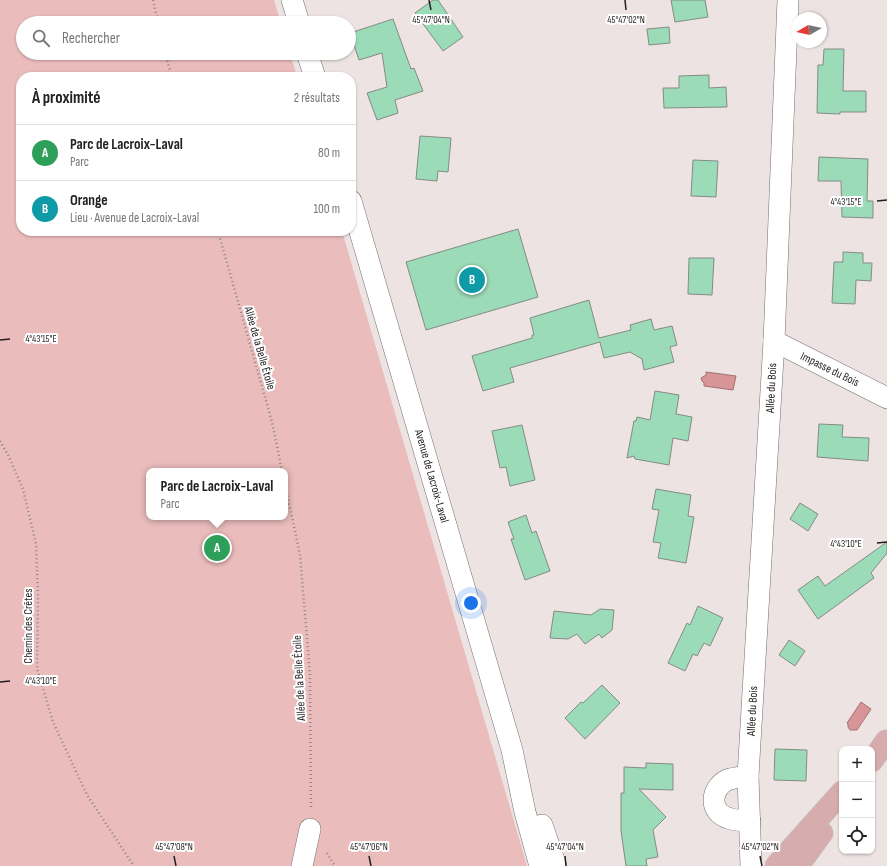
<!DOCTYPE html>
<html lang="fr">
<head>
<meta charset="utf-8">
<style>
  :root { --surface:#fff; --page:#f2f2f2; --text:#222; --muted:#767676; --line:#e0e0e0; --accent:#288359 }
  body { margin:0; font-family:"Sofia Sans Condensed",sans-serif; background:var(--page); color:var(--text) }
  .controls { position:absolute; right:12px; bottom:12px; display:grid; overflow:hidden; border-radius:8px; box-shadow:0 1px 3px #0004 }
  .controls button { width:36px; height:36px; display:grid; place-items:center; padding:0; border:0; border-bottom:1px solid var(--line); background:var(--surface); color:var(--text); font:20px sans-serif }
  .compass { position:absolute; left:791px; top:12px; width:36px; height:36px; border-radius:50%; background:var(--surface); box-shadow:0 1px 3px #0004; rotate:261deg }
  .you { position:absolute; left:471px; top:603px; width:14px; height:14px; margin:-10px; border:3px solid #fff; border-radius:50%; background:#1a73e8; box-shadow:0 0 0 6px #1a73e833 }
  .badge { display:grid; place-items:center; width:26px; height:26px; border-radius:50%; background:var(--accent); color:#fff; font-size:13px; font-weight:700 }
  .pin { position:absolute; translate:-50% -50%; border:2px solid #fff; box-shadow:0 1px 4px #0006 }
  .popup { position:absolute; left:146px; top:468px; width:142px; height:52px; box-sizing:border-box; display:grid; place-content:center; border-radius:8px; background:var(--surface); filter:drop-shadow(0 1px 3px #0005); font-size:13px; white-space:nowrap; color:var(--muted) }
  .popup b { font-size:15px; color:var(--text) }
  .popup::after { content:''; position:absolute; left:50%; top:100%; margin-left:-8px; border:8px solid transparent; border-top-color:var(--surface) }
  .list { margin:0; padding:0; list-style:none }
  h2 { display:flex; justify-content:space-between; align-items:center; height:52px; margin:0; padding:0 16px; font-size:17px }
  h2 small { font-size:13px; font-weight:400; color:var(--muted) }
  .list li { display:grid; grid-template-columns:26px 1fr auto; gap:12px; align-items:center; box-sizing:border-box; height:56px; padding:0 16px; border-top:1px solid var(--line) }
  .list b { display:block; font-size:15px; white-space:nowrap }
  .list p { margin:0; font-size:13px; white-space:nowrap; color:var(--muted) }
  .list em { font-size:13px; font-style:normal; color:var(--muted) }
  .icon { flex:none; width:22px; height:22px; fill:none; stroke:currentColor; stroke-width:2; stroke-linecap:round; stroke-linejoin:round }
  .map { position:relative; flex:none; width:887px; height:866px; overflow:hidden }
  .search { position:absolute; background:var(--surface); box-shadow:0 1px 3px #0004; left:16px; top:16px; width:340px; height:44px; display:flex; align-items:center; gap:10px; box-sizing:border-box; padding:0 14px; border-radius:22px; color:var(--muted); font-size:15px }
  .panel { position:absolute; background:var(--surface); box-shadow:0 1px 3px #0004; left:16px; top:72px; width:340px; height:164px; border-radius:16px }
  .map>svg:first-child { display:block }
  .green { fill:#eabcbc; fill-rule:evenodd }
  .water { fill:#d89597; stroke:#a27273 }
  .building { fill:#9cdbb7; stroke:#838b86 }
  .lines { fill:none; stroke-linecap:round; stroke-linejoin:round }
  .minor-casing { stroke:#766d6d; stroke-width:22 }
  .major-casing { stroke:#c6c5c5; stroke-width:23 }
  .path { stroke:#8e8686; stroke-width:2.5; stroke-dasharray:1 3; stroke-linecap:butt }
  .minor { stroke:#fff; stroke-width:21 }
  .major { stroke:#d7acad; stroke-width:22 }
  .ticks { fill:none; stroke:#231f1f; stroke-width:1.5 }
  .labels { text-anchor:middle; stroke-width:4; stroke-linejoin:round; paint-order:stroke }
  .street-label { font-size:12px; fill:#231f1f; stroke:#fff }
  .ticks-label { font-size:10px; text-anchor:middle; fill:#231f1f; stroke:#fff; stroke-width:4; stroke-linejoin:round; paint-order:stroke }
</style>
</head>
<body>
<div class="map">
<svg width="887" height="866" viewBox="0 0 887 866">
  <rect width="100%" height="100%" fill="#eee3e3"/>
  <path class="green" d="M0 0H274L281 23H23V53H290L297 77H21V231H342L527 866H0ZM149 471H285V517H149Z"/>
  <g class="water">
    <path d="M706 372 736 376 733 390 704 386V383L702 381 701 378 706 375Z"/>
    <path d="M861 702 871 709 857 730H850L848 727V724L847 723Z"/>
  </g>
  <g class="building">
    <path d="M433 0H438L463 37 443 51 415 13Z"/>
    <path d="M671 0H705L708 17 675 22Z"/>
    <path d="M393 19 411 69 414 68 423 91 395 100 398 113 377 120 367 93 387 87 382 53 359 60 350 33Z"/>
    <path d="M669 27 670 43 649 45 647 29Z"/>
    <path d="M824 49H844L843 91H866V112H840V114L817 113 818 65H823Z"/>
    <path d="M709 75V88L726 87 727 107 664 108 663 88H679V76Z"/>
    <path d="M420 136 451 138 448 172 438 171 437 181 416 179Z"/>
    <path d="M819 157 868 159 867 201H873V218L842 217 841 181H818Z"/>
    <path d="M693 160 718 161 716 197 691 196Z"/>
    <path d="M518 229 538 297 426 330 406 262Z"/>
    <path d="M843 252 863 253V263H872L871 281 856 280 855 304 832 303 834 262H843Z"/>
    <path d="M689 258H714L712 295 688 294Z"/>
    <path d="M589 300 599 338 631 330 630 325 651 319 654 330 672 326 677 345 670 347 674 362 644 370 642 359 630 352 604 358 600 342 510 368 514 382 483 391 472 356 532 338V335H534L530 318Z"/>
    <path d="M655 391 679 395 676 414 692 417 688 441 673 438 669 465 635 459 634 456 627 458 634 421H636L637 417 650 420Z"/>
    <path d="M819 424 843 425 842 437 869 438 868 461 817 457Z"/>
    <path d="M522 425 535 480 510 486 506 467 500 468 492 431Z"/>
    <path d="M656 489 691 495 688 516 694 517 686 563 658 558 661 543 653 542 659 510 652 509Z"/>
    <path d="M800 503 818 514 808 531 790 519Z"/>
    <path d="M526 515 532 533 536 531 550 571 525 580 511 539H514L508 522Z"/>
    <path d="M887 542V553L871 573 874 578 818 619 798 590 818 576 825 586Z"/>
    <path d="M698 606 723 618 710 646 704 643 697 656 693 654 685 671 668 663 687 623 690 625Z"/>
    <path d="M600 609 614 610 612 630 602 638 599 634 585 644 577 634 568 639 550 638 554 611 591 615Z"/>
    <path d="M789 640 805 651 795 666 779 655Z"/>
    <path d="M602 685 620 703 585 739 565 718 581 702 583 703Z"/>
    <path d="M775 749 807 750 806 781 774 780Z"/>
    <path d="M646 763 673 764V790L639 789 666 817 653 830 658 857 646 859 647 866H626L621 831V793H624V767L646 768Z"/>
  </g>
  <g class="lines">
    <g class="minor-casing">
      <g id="minor">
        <path d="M292 0 299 23"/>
        <path d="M307 53 315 77"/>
        <path d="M351 201 512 750 525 812 540 866"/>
        <path d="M774 341 887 398"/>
        <path d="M748 776C742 777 733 778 727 780 710 789 709 812 728 818 735 821 743 820 750 821"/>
        <path d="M542 825 556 866"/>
        <path d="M302 866 310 829"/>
        <path d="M751 866 748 776 774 341 788 0"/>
      </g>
    </g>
    <g class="major-casing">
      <g id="major">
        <path d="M872 761 886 741"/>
        <path d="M776 866 842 792"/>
        <path d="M798 866 822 833"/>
      </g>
    </g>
    <g class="path">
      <path d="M153 0 158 23"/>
      <path d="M165 53 172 77"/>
      <path d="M218 231 272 422 282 471"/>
      <path d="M0 441 8 455 23 489 36 544 38 594 37 668 53 722 87 795 134 866"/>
      <path d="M285 484 300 555 310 674 311 809"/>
      <path d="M327 853 335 866"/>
    </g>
    <use href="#minor" class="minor"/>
    <use href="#major" class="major"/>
  </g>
  <path class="ticks" d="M429 0 431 10M625 0 626 10M877 201 887 200M0 340 10 339M877 543 887 542M0 682 10 681M174 856 176 866M369 856 371 866M565 856 566 866M760 856 762 866"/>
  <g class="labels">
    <g class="street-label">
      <text transform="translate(260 348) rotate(74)" y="4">Allée de la Belle Étoile</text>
      <text transform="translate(830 369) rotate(26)" y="4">Impasse du Bois</text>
      <text transform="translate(771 388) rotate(-87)" y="4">Allée du Bois</text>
      <text transform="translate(432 476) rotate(74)" y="4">Avenue de Lacroix-Laval</text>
      <text transform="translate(28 626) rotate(-90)" y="4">Chemin des Crêtes</text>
      <text transform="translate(299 678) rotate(-93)" y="4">Allée de la Belle Étoile</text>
      <text transform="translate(752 711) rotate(-87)" y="4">Allée du Bois</text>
    </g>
  </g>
  <g class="ticks-label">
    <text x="431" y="23">45°47'04"N</text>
    <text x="626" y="23">45°47'02"N</text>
    <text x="846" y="205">4°43'15"E</text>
    <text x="41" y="342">4°43'15"E</text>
    <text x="846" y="547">4°43'10"E</text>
    <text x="41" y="684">4°43'10"E</text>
    <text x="174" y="850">45°47'08"N</text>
    <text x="369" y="850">45°47'06"N</text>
    <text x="565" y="850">45°47'04"N</text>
    <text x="760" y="850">45°47'02"N</text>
  </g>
</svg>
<div class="controls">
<button>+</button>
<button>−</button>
<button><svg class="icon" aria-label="locate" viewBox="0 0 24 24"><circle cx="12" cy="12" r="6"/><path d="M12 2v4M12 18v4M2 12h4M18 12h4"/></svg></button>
</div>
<svg class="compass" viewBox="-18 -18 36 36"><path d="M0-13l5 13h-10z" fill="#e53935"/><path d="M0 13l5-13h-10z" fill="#767676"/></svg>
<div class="you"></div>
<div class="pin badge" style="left:217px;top:548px;background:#2e9e5b">A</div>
<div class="popup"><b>Parc de Lacroix-Laval</b>Parc</div>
<div class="pin badge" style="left:472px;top:280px;background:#0f9aa8">B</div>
<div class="search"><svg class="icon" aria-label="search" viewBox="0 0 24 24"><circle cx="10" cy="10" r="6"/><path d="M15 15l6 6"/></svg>Rechercher</div>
<section class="panel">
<h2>À proximité<small>2 résultats</small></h2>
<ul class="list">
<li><span class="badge" style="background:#2e9e5b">A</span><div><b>Parc de Lacroix-Laval</b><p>Parc</p></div><em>80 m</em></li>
<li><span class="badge" style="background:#0f9aa8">B</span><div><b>Orange</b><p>Lieu · Avenue de Lacroix-Laval</p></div><em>100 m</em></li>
</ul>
</section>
</div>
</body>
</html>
